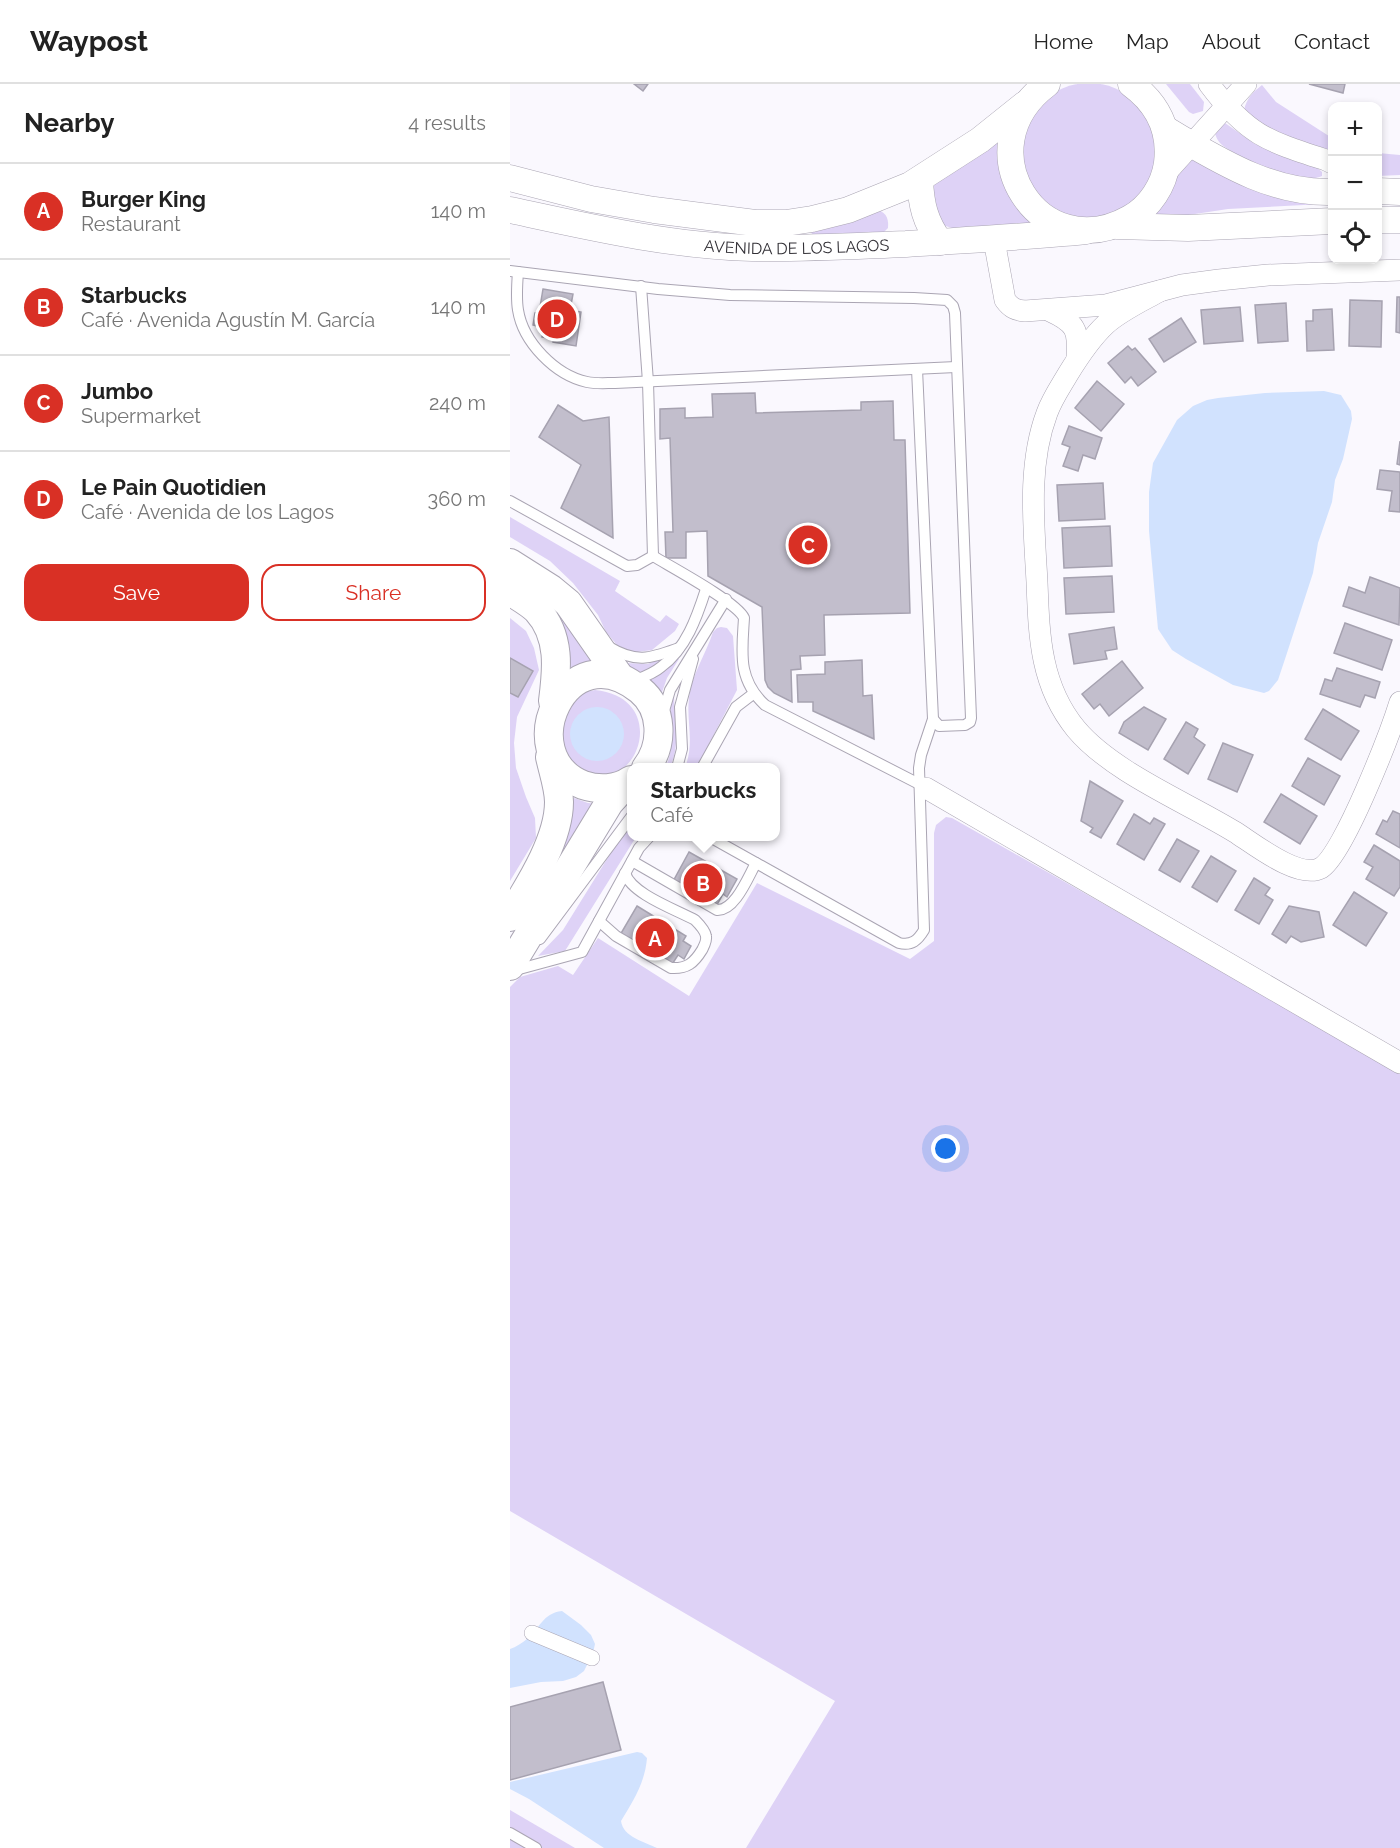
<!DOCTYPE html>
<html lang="en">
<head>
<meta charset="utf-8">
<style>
  :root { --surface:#fff; --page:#f2f2f2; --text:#222; --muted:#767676; --line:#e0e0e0; --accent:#d93025 }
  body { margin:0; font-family:Raleway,sans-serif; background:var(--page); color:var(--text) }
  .controls { position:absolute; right:18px; top:18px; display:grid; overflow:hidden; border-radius:12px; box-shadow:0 3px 9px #0003 }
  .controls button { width:54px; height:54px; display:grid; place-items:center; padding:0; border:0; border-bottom:2px solid var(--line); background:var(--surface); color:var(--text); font:30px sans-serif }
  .you { position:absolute; left:436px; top:1065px; width:21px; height:21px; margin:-15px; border:4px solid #fff; border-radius:50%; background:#1a73e8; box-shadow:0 0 0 9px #1a73e833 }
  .badge { display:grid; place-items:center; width:39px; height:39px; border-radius:50%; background:var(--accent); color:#fff; font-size:20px; font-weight:700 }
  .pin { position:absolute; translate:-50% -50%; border:3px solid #fff; box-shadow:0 2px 6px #0006 }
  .popup { position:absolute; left:117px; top:679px; width:153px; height:78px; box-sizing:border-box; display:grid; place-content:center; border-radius:12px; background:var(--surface); filter:drop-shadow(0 2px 4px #0005); font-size:20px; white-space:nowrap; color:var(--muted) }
  .popup b { font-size:22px; color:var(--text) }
  .popup::after { content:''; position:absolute; left:50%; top:100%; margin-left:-12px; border:12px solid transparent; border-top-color:var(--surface) }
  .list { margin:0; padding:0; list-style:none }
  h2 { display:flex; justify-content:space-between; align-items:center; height:78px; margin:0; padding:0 24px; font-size:26px }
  h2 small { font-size:20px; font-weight:400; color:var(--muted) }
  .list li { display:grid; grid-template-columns:39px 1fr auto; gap:18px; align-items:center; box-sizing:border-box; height:96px; padding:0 24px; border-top:2px solid var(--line) }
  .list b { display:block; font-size:22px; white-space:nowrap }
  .list p { margin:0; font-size:20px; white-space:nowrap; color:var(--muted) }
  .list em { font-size:20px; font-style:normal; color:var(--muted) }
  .actions { display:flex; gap:12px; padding:18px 24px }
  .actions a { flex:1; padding:14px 0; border:2px solid var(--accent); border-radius:18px; text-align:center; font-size:21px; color:var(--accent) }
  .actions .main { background:var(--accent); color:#fff }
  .icon { flex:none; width:33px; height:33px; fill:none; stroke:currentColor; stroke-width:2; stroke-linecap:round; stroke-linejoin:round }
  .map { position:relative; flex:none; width:890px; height:1764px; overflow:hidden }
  header { display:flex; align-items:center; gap:36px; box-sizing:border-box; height:84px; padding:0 30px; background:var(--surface); border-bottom:2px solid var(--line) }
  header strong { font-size:28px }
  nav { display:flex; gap:33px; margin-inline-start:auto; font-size:21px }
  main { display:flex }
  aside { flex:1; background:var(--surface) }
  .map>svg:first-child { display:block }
  .green { fill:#ded2f6 }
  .water { fill:#d1e2fe }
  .building { fill:#c2becc; stroke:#a6a2b0; stroke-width:1.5 }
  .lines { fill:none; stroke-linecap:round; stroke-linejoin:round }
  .service-casing { stroke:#aaa5b3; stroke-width:12 }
  .pedestrian-casing { stroke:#aaa5b3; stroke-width:16 }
  .minor-casing { stroke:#aaa5b3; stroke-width:22 }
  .tertiary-casing { stroke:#aaa5b3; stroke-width:27 }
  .secondary-casing { stroke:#aaa5b3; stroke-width:30 }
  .service { stroke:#fff; stroke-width:10 }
  .pedestrian { stroke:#fff; stroke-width:15 }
  .minor { stroke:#fff; stroke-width:21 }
  .tertiary { stroke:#fff; stroke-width:26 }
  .secondary { stroke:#fff; stroke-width:28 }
  .labels { text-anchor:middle; stroke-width:6; stroke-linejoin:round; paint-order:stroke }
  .street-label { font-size:16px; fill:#323036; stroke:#fff }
</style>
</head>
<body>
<header>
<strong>Waypost</strong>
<nav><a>Home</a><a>Map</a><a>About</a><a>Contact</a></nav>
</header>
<main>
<aside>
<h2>Nearby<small>4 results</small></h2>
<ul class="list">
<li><span class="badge">A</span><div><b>Burger King</b><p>Restaurant</p></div><em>140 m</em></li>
<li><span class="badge">B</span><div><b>Starbucks</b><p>Café · Avenida Agustín M. García</p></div><em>140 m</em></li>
<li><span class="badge">C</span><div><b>Jumbo</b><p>Supermarket</p></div><em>240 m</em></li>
<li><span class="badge">D</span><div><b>Le Pain Quotidien</b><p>Café · Avenida de los Lagos</p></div><em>360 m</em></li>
</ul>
<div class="actions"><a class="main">Save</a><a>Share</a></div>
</aside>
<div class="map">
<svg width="890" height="1764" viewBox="0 0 890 1764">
  <rect width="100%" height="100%" fill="#faf8fe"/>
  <g class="green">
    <circle cx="579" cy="67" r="68"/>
    <path d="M656 0H680L694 18 693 27 683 30 679 28Z"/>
    <path d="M752 1 766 18 822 54V73L777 60 734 26C737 14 742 9 752 1Z"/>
    <path d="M715 39 745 60 803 80 812 88V92C792 103 727 74 711 60 707 56 706 52 704 47Z"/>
    <path d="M490 53 524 133 522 142C493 144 451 154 426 137L422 101Z"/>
    <path d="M682 68 813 120 718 125 652 135 646 133V128Z"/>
    <path d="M868 69 890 71V91L868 92Z"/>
    <path d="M364 124C375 128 379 132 378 144L372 150 309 152 303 151 300 147Z"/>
    <path d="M0 433 110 497 105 507 150 538 156 531 169 540 165 547 142 566 120 569 107 561 96 548 88 531 63 499 40 477 0 453Z"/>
    <path d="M30 505 86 578 58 584Z"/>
    <path d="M0 534 16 547 24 564 29 586 7 633 4 659 6 684 16 713 25 734 26 754 0 797Z"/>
    <path d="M211 543 217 544 223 552 227 606 187 683 175 684C185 657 176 638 179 614 181 592 196 570 203 548L207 544Z"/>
    <path d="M151 574 153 576 135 589 115 583 116 579 138 580Z"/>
    <path d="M167 575H169L157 594 150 614 136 599C146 590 158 585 167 575Z"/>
    <path d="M85 606C156 613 133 699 85 692 77 691 67 684 59 681L46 642 71 609Z"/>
    <path d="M162 610H164C164 635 171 661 160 683L155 684C167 661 158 634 162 610Z"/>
    <path d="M64 714 78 719 89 720 0 866V854L47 778 61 716Z"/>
    <path d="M436 733 442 734 890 988V1764H236L325 1617 0 1427V903L10 893 48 882 63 891 88 854 179 912 247 799 400 875 424 857V749L426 741Z"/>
    <path d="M121 742V752L126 753 55 867 28 872 53 846 102 767Z"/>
    <path d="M0 1726 65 1764H0Z"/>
  </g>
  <g class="water">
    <path d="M814 307 831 311 841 327 842 335 833 375 825 396 822 418 808 459 803 489 776 572 768 596 759 607 754 609 723 601 676 575 662 566 648 545 639 447V408L643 379 667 336 683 322 697 316 708 314 755 309Z"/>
    <circle cx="87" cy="650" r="27"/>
    <path d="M52 1527 71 1541 81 1551 85 1560 83 1569 74 1587 66 1593 53 1597 31 1598 0 1604V1565C6 1563 12 1559 17 1555 30 1544 33 1529 52 1527Z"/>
    <path d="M127 1668 132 1669 137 1674C135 1699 123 1717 111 1737 113 1753 135 1758 147 1764H94L19 1715 0 1705V1698Z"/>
  </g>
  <g class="building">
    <path d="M124 0H138L133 7Z"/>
    <path d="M799 0H835L833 9Z"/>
    <path d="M33 205 63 210 60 226 71 228 66 262 43 258V255L32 253 34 244 23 241 25 229H29Z"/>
    <path d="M887 213H890V249L886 248Z"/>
    <path d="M840 216 872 217 871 263 839 262Z"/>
    <path d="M776 219 778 257 748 259 745 221Z"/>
    <path d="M730 223 733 257 694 260 691 226Z"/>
    <path d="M822 225 824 266 797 267 796 237H803V226Z"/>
    <path d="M671 234 686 258 654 278 639 255Z"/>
    <path d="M618 262 622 266 625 264 646 288 628 302 621 293 615 299 598 279Z"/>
    <path d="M587 297 614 320 591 347 565 324Z"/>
    <path d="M245 309 246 329 351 326V318L383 317 384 356H395L400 529 314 531 315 571 290 572 291 585 281 586 282 618 264 609 258 603 255 596 252 523 198 492 197 447 176 448V474H156L155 448H163L160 354 150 355V325L175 324V334L203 333 202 310Z"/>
    <path d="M48 321 73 337 99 333 103 454 51 424 71 381 29 353Z"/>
    <path d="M559 342 592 354 585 375 573 371 568 387 553 382 560 363 552 360Z"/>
    <path d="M890 357V381L887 380Z"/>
    <path d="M870 386 890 388V428L879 427 882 407 867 405Z"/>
    <path d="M593 399 595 435 549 437 547 401Z"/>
    <path d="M600 442 602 482 554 484 552 444Z"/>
    <path d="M602 492 604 528 556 530 554 494Z"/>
    <path d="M860 493 890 504 889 541 833 522 839 503 855 509Z"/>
    <path d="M835 539 882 556 872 586 824 569Z"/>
    <path d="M604 543 607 565 595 567 597 575 564 580 559 550Z"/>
    <path d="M0 574 23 587 8 613 0 609Z"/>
    <path d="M352 576 353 612 362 611 364 655 303 627V618H288L287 591 315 590V578Z"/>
    <path d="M612 577 633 604 599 632 590 620 584 625 572 610Z"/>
    <path d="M827 584 870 598 865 614 855 611 850 623 810 610 815 595 822 597Z"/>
    <path d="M634 623 656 635 638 666 609 649 614 638Z"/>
    <path d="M813 625 849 647 831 676 795 655Z"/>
    <path d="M676 638 688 645 684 653 695 661 678 690 654 675Z"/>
    <path d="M713 659 743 671 727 708 698 695Z"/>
    <path d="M798 674 830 692 814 721 782 702Z"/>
    <path d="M580 697 613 717 591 754 580 748 583 744 571 737Z"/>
    <path d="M771 710 807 732 790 760 754 738Z"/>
    <path d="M883 727 890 730V764L866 750 873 736 877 738Z"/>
    <path d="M624 730 640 740 644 734 655 740 634 776 607 760Z"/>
    <path d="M667 755 689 767 670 798 649 786Z"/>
    <path d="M864 761 890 777V803L884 812 856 795 863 783 854 778Z"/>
    <path d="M179 768 227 795 217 813 213 810 203 828 160 803Z"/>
    <path d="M701 772 726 787 707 818 682 803Z"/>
    <path d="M744 794 760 804 755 811 763 816 749 840 725 826Z"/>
    <path d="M844 808 877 829 856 862 823 841Z"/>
    <path d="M127 822 176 852 173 857 181 862 174 875 168 871 161 882 110 851Z"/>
    <path d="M779 822 809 828 814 853 791 858 781 852 776 859 762 850Z"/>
    <path d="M93 1598 111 1666 0 1696V1623Z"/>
  </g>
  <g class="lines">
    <g class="service-casing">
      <g id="service">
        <path d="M0 187 148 205 220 211 404 214 437 216 443 222 445 229 461 634 460 638 455 641 429 642 423 635 407 285"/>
        <path d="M8 188C7 201 6 214 8 226 13 258 45 291 77 298 86 300 96 299 105 299L446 283"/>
        <path d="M131 202 138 298 143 472"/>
        <path d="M0 417 117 482 127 481 143 472"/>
        <path d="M143 472C161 483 227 518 234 534 232 568 227 595 255 621L413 702"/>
        <path d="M99 563C127 580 141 574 169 564"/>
        <path d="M121 598C131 594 143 590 151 583 176 565 187 533 196 505"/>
        <path d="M153 630 160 606 216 515"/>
        <path d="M167 684 172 665 170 623 183 575"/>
        <path d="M192 684 226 623 243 610"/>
        <path d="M198 752 389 859C402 862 408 856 414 846L409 684 411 671 423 635"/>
        <path d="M122 777 207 826C225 827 238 793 246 779"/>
        <path d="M89 837 106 852 161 884C177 885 184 879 192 866 194 862 197 857 196 852 195 846 189 840 185 836 167 826 121 810 115 789"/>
        <path d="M30 855 121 733"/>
        <path d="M2 887 72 868 129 764 140 752"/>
        <path d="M0 1749 26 1764"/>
      </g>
    </g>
    <g class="pedestrian-casing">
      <path id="pedestrian" d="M22 1549 82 1574"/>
    </g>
    <g class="minor-casing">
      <g id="minor">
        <path d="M699 0C737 51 757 57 816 76L822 79"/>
        <path d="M655 90 736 0"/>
        <path d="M484 156 495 216C501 224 505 226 515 227L596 221 672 201 709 196 758 191 890 186"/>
        <path d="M650 207C632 217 612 226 596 240 581 254 569 272 558 290 551 302 542 315 537 329 517 382 524 442 527 498 529 551 530 601 566 645 602 688 676 718 725 748 744 760 789 796 811 784 834 770 881 647 890 618"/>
        <path d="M540 227C566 239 569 246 567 274"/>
        <path d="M416 704 890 979"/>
      </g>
    </g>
    <g class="tertiary-casing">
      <g id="tertiary">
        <path d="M537 0C452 64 530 185 620 134 640 123 654 101 657 79 661 46 647 19 621 0"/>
        <path d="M655 45C707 75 760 110 822 108"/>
        <path d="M0 94 81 115 144 126 245 139H276L302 135 338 126 400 101 470 56 515 20"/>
        <path d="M410 96C411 120 415 138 430 158"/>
        <path d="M868 107 890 108"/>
        <path id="s1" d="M0 126C79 143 160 162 242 164 293 165 344 162 396 160 456 156 516 153 576 147"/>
        <path d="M868 136H890"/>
        <path d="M607 142 678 144 822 137"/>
      </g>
    </g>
    <g class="secondary-casing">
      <g id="secondary">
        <path d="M0 479 41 505 58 519 109 592"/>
        <path d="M0 507C9 513 20 519 27 526 51 552 47 586 43 617"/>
        <path d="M121 696C107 706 88 706 73 701 0 672 56 546 130 606 153 625 154 660 136 684"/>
        <path d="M0 833C19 802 49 756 49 718 49 704 43 687 40 673"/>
        <path d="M0 882 99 719 117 699"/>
      </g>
    </g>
    <use href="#service" class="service"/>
    <use href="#pedestrian" class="pedestrian"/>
    <use href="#minor" class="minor"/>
    <use href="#tertiary" class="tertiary"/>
    <use href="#secondary" class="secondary"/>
  </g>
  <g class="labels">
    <g class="street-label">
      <text dy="6" stroke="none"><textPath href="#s1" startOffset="290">AVENIDA DE LOS LAGOS</textPath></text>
    </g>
  </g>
</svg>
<div class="controls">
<button>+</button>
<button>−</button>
<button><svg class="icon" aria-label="locate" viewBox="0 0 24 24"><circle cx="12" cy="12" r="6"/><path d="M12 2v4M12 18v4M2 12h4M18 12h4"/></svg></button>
</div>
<div class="you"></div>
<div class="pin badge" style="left:145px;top:854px">A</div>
<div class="pin badge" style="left:193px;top:799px">B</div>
<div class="popup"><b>Starbucks</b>Café</div>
<div class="pin badge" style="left:298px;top:461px">C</div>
<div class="pin badge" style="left:47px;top:235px">D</div>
</div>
</main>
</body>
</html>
